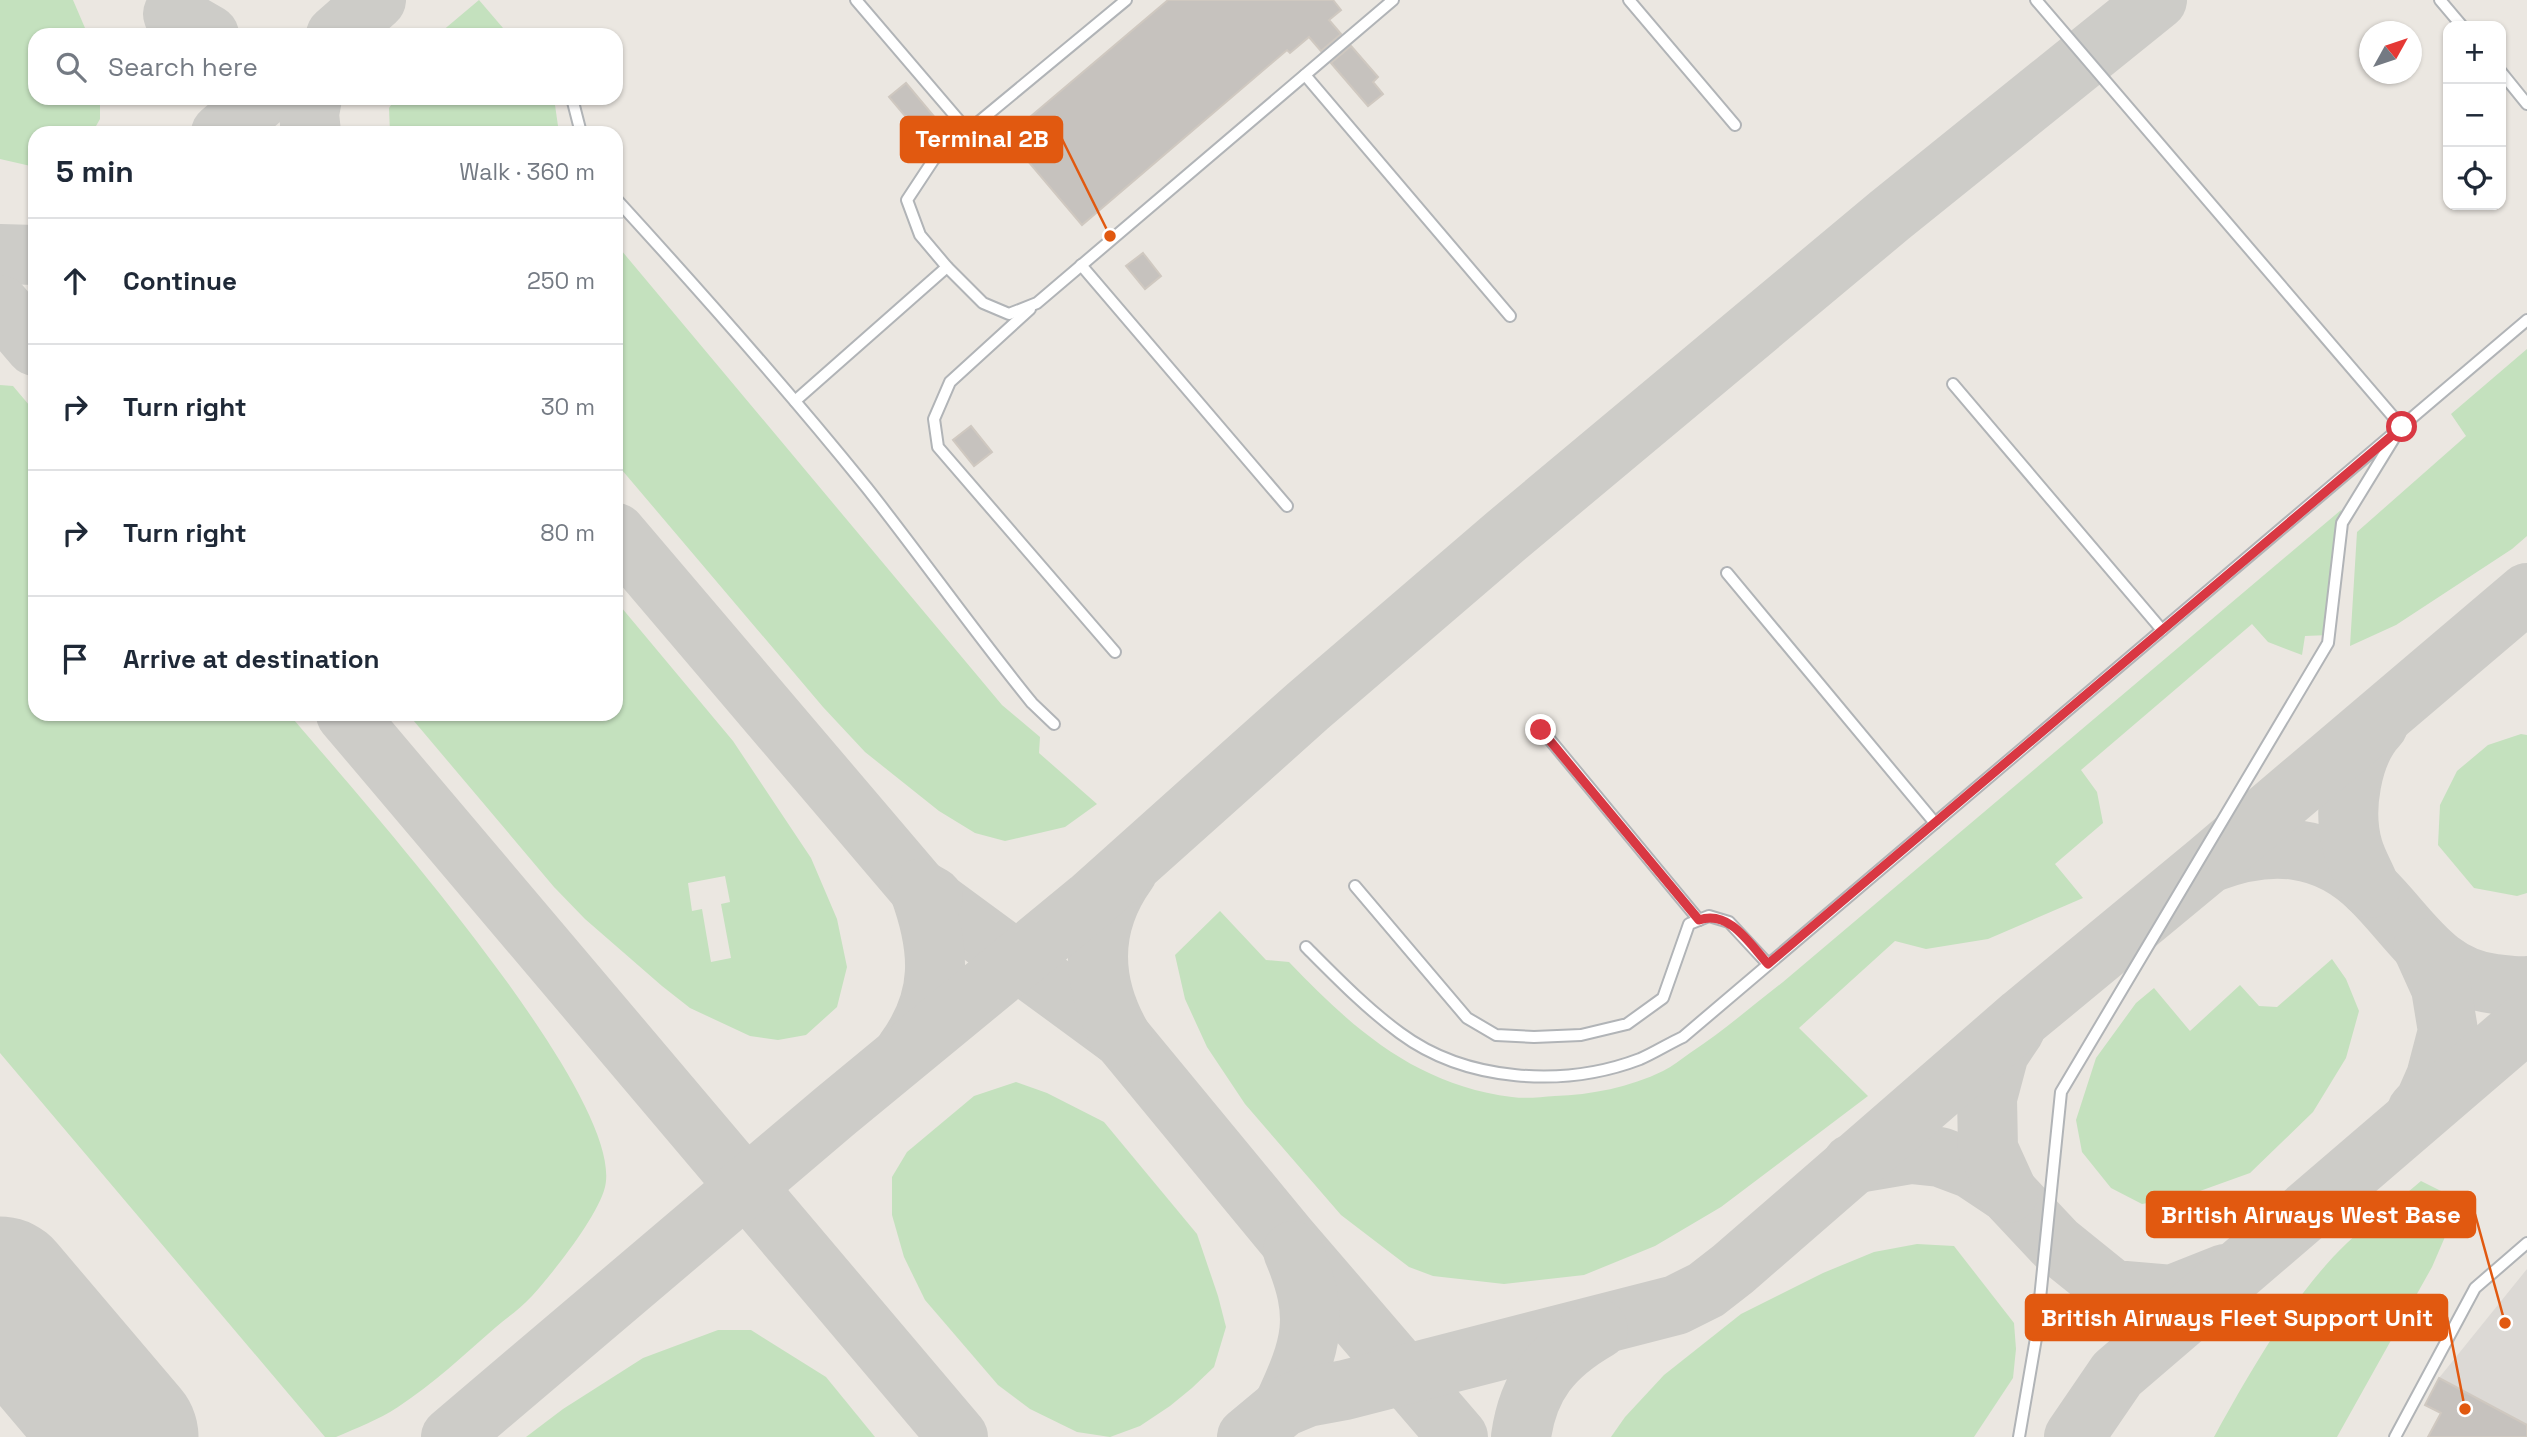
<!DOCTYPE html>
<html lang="en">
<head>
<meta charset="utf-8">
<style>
  :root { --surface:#fff; --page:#f2f2f3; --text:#1f2937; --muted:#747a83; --line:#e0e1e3 }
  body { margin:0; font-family:"Space Grotesk",sans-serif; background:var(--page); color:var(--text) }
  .controls { position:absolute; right:21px; top:21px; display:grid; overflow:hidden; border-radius:14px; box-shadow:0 2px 5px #0004 }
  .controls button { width:63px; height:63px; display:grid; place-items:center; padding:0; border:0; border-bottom:2px solid var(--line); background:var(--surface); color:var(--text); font:35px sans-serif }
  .compass { position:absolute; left:2359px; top:21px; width:63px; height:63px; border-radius:50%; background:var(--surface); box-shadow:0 2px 5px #0004; rotate:50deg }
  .stop { position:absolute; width:21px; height:21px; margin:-16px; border:5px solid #d93843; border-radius:50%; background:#fff }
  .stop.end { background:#d93843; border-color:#fff; box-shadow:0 2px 7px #0008 }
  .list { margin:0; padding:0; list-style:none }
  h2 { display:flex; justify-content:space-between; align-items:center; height:91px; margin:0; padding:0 28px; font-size:30px }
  h2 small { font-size:23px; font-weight:400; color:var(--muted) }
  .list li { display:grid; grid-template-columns:46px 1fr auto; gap:21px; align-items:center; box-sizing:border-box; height:126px; padding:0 28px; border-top:2px solid var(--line) }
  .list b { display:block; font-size:26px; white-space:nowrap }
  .list em { font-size:23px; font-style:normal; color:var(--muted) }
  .icon { flex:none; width:38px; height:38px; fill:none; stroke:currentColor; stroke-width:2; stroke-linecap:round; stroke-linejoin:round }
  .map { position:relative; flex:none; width:2527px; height:1437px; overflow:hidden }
  .search { position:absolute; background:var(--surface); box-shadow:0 2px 5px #0004; left:28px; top:28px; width:595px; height:77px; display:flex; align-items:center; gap:18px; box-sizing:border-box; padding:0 24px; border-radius:21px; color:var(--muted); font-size:26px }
  .panel { position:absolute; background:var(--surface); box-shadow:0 2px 5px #0004; left:28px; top:126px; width:595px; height:595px; border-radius:21px }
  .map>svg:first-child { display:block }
  .industrial { fill:#dcd9d5 }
  .green { fill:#c4e1be; fill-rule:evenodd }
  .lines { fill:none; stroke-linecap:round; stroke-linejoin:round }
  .taxiway { stroke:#cdccc8; stroke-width:60 }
  .runway { stroke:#cdccc8; stroke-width:149 }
  .building { fill:#c6c2be; stroke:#cfc8c0; stroke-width:2 }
  .service-casing { stroke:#b1b4b7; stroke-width:14 }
  .service { stroke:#fff; stroke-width:10 }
  .route { stroke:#d93843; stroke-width:9 }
  .leader { fill:none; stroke:#e15910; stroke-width:2.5 }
  .callout-dot { fill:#e15910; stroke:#fff; stroke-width:2.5 }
  .callout { fill:#e15910; stroke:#e15910; stroke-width:2.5 }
  .callout-label { font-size:24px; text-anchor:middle; font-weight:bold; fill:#fff }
</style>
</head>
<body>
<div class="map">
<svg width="2527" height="1437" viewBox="0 0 2527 1437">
  <rect width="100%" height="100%" fill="#ebe7e1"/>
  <path class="industrial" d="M2527 1269V1437H2428L2441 1414 2425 1405 2439 1378Z"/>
  <g class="green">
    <path d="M0 0H73L88 35H35V98H100V119L92 133H35V167L0 159Z"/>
    <path d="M479 0 509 35H438L441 32Z"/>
    <path d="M396 98H554L559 133H390L389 108Z"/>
    <path d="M616 244 1002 705 1040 737 1039 753 1097 804 1065 827 1005 841 975 833 939 811 865 752 823 707 616 463Z"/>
    <path d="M2527 349V536L2512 549 2396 625 2350 646 2357 532 2466 436 2451 414Z"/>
    <path d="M0 385 13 386 35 412V714H289C353 790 627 1095 605 1187 598 1216 553 1273 532 1296 521 1308 508 1317 496 1327 464 1355 433 1384 398 1407 378 1420 357 1428 336 1437H325L0 1053Z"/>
    <path d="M2341 510 2329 635 2305 636 2302 655 2268 642 2252 624 2081 770 2097 792 2103 823 2055 864 2083 898 1988 939 1926 949 1895 941 1799 1028 1868 1096 1721 1207 1655 1246 1584 1275 1504 1284 1433 1276 1409 1267 1341 1215 1245 1104 1207 1047 1185 999 1175 955 1220 911 1266 960 1289 962C1353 1029 1416 1085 1512 1097 1526 1099 1541 1097 1555 1096 1591 1095 1630 1087 1663 1071 1673 1066 1681 1059 1690 1053 1722 1032 1752 1006 1783 982Z"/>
    <path d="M616 601 733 741 811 858 837 919 847 967 837 1007 806 1035 778 1040 750 1036 690 1008 662 986 585 919 554 887 408 714H616ZM725 876 730 902 721 904 731 958 711 962 702 909 692 911 688 883Z"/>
    <path d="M2521 734 2527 735V893L2517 896 2474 888 2438 845 2440 805 2457 771 2488 745Z"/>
    <path d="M2332 959 2346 979 2359 1011 2346 1058 2313 1112 2250 1173 2186 1196 2142 1204 2111 1188 2082 1152 2076 1120 2096 1058 2136 1003 2154 988 2190 1031 2240 985 2259 1006 2277 1007Z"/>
    <path d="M1016 1082 1047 1093 1104 1122 1197 1234 1218 1296 1226 1327 1214 1367 1192 1388 1170 1406 1140 1426 1110 1437 1077 1432 1030 1409 998 1385 925 1300 904 1257 892 1215V1177L907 1152 974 1096Z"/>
    <path d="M2421 1181 2449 1195 2454 1216 2432 1267 2337 1437H2214C2248 1375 2296 1291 2347 1243 2370 1221 2397 1202 2421 1181Z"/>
    <path d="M1917 1244 1954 1246 2014 1323 2016 1349 2013 1378 1974 1437H1611L1625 1417 1664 1375 1741 1314 1823 1273 1874 1252Z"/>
    <path d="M718 1330H751L826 1377 875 1437H526L563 1409 643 1358Z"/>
  </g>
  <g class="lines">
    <g class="taxiway">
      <path d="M181 35 173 14 209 35"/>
      <path d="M336 35 376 0"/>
      <path d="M221 133 262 98"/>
      <path d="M311 133 309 114 312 98"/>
      <path d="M0 254 35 255"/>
      <path d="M0 305 35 346"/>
      <path d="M616 533 919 889 1122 1038 1287 1238 1458 1437"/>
      <path d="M346 714 958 1437"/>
      <path d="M2212 862C2270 840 2325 843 2371 889 2410 927 2434 977 2495 984 2505 985 2517 987 2527 986"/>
      <path d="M2370 888C2365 875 2357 862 2353 848 2342 811 2351 753 2378 725"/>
      <path d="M1117 1034 1122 1038C1090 983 1088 926 1127 872"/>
      <path d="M905 1051C944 998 941 949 919 889L933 897"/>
      <path d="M2417 1111 2425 1102 2436 1077 2448 1031 2441 988 2423 948"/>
      <path d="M1852 1164 1911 1154 1940 1157 1972 1169 2008 1193 2056 1244 2113 1290 2172 1295 2225 1274"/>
      <path d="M2008 1193 1988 1149 1987 1098 1999 1053 2015 1029"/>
      <path d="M1283 1407C1312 1345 1321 1317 1293 1251"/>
      <path d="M451 1437 834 1112 1090 901 1308 706 1506 536 1889 216 2157 0"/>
      <path d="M1247 1437 1283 1407 1307 1397 1345 1390 1676 1305 1706 1290 1733 1269 2023 1017 2208 864 2527 593"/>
      <path d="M1521 1437C1528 1385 1553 1355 1598 1329"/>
      <path d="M2074 1437 2117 1374 2527 1022"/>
    </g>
    <path class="runway" d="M0 1291 124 1437"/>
  </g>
  <g class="building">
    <path d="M1168 0H1333L1341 10 1329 20 1341 34 1321 51 1309 37 1290 53 1287 50 1082 225 999 127 1017 128Z"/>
    <path d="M1351 46 1378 77 1373 82 1383 94 1368 106 1331 63Z"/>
    <path d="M906 83 947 132 916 129 889 97Z"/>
    <path d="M1143 253 1161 276 1145 289 1126 266Z"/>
    <path d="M971 426 992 452 974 466 953 440Z"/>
    <path d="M2439 1378 2527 1425V1437H2428L2441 1413 2425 1405Z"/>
  </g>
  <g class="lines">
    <g class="service-casing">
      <g id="service">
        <path d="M856 0 968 131"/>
        <path d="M1126 0 934 159 907 200 920 235 947 267 983 303 1009 314 1037 303 1393 0"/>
        <path d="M1629 0 1735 125"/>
        <path d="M2036 0 2402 427"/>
        <path d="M2440 0 2462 26"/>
        <path d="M2501 72 2527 104"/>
        <path d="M1305 75 1510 316"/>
        <path d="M572 98 581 133"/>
        <path d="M616 199C702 293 787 389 867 488 923 559 975 633 1032 703L1054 724"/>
        <path d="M1081 265 1287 506"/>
        <path d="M1030 309 950 382 934 419 938 447 1115 652"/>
        <path d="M1953 384 2162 630"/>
        <path d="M795 401 947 267"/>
        <path d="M1727 573 1935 823"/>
        <path d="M1541 729 1699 920"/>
        <path d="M1355 886 1467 1018 1496 1035 1534 1037 1581 1035 1627 1024 1663 998 1689 924 1709 916 1729 922 1768 964"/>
        <path d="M1306 947C1336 977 1366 1008 1400 1033 1466 1082 1564 1088 1640 1059 1654 1053 1668 1044 1683 1037L2527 320"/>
        <path d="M2019 1437 2036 1338 2061 1092 2328 643 2342 523 2396 435"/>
        <path d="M2395 1437 2475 1288 2527 1243"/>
      </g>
    </g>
    <use href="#service" class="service"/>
  </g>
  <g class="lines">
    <path class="route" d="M1541 730 1699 920C1729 909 1750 944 1768 964L2402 427"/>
  </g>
  <path class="leader" d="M1110 236L1062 139M2505 1323L2475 1214M2465 1409L2447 1317"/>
  <g class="callout-dot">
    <circle cx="1110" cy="236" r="7"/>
    <circle cx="2505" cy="1323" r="7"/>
    <circle cx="2465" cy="1409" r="7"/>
  </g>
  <g class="callout">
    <rect x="901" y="117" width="161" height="45" rx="7"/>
    <rect x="2147" y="1192" width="328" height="45" rx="7"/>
    <rect x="2026" y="1295" width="421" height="45" rx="7"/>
  </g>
  <g class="callout-label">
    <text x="982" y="147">Terminal 2B</text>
    <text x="2311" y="1223">British Airways West Base</text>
    <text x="2237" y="1326">British Airways Fleet Support Unit</text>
  </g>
</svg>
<div class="controls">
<button>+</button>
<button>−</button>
<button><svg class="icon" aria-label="locate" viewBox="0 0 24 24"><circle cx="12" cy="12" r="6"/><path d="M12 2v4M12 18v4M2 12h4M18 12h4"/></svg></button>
</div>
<svg class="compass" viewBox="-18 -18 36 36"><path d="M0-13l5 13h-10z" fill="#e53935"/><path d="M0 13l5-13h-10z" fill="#747a83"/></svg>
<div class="stop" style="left:2402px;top:427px"></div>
<div class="stop end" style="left:1541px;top:730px"></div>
<div class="search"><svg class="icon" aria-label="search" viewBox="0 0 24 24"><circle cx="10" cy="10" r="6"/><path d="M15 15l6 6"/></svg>Search here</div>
<section class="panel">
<h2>5 min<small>Walk · 360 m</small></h2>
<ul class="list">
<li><svg class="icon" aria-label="ahead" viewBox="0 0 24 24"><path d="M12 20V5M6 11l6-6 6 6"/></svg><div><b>Continue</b></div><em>250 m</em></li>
<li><svg class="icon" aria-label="right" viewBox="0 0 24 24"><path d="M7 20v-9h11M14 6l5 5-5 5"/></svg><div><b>Turn right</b></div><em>30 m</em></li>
<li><svg class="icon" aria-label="right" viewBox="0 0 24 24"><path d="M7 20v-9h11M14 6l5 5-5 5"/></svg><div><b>Turn right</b></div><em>80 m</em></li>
<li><svg class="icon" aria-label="arrive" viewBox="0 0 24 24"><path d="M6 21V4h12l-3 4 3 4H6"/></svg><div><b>Arrive at destination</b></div></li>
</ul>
</section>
</div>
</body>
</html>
